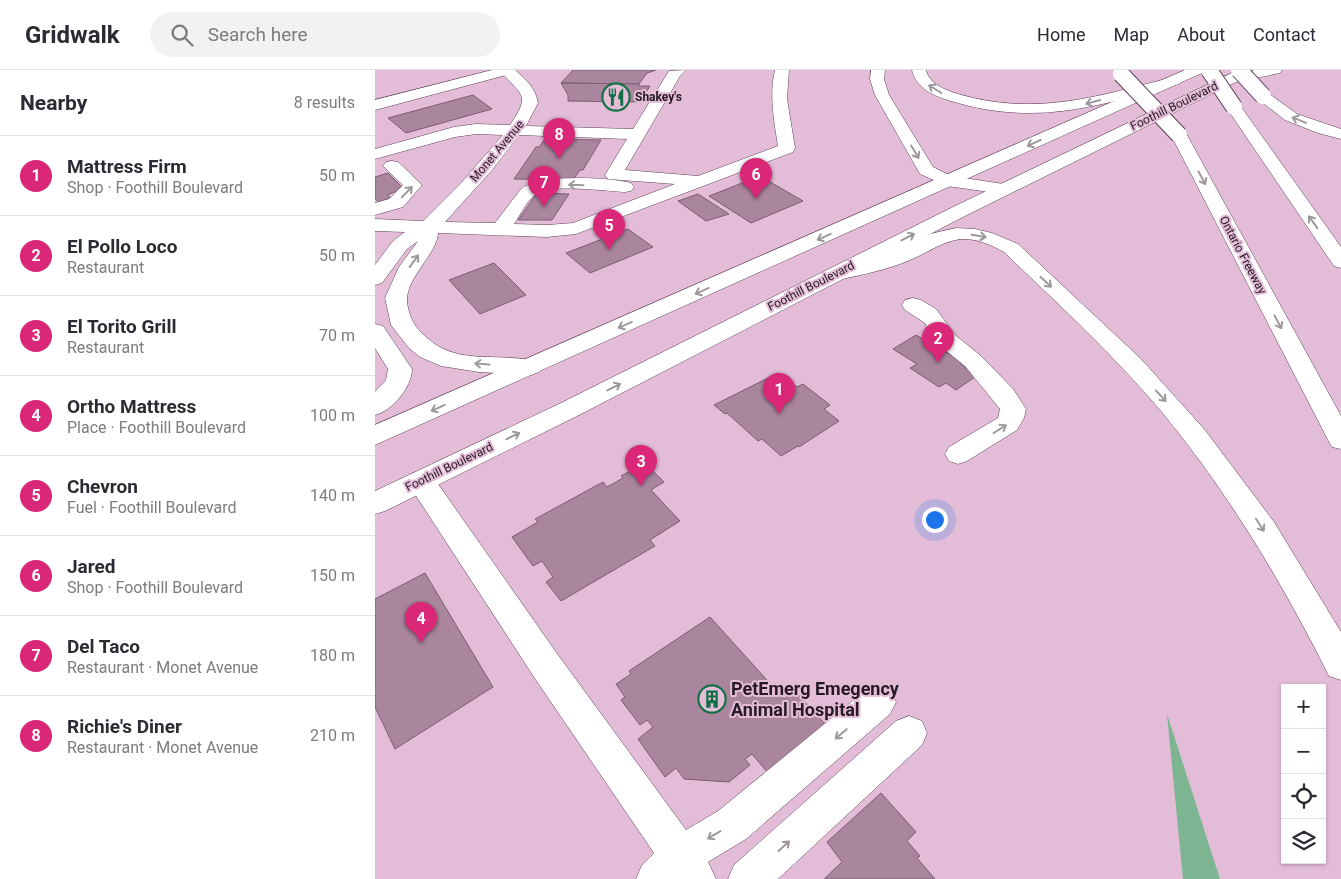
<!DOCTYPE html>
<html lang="en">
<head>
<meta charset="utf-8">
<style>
  :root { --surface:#fff; --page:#f2f2f3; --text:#2b2b33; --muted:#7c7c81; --line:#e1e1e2; --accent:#db2777 }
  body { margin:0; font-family:Roboto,sans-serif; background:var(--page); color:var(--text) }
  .controls { position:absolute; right:15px; bottom:15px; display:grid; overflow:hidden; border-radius:0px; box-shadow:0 1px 4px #0004 }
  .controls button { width:45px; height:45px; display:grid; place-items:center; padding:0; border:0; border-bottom:1px solid var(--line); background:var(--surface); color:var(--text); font:25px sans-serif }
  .you { position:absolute; left:559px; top:449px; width:18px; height:18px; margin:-12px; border:4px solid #fff; border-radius:50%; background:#1a73e8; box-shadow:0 0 0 8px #1a73e833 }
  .badge { display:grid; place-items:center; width:32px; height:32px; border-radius:50%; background:var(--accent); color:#fff; font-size:16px; font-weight:700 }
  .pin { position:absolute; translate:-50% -41px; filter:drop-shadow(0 1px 2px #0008) }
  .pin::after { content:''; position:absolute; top:26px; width:18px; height:15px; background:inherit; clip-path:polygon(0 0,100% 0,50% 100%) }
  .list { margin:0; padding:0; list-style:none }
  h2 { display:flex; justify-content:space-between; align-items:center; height:65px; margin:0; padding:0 20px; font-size:21px }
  h2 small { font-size:16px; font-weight:400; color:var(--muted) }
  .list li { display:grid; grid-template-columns:32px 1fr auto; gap:15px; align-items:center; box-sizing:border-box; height:80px; padding:0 20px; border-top:1px solid var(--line) }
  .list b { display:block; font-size:19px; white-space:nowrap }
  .list p { margin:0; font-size:16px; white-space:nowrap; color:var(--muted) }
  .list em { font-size:16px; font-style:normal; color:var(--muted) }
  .icon { flex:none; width:28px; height:28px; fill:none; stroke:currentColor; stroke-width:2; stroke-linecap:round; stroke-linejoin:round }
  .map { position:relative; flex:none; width:966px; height:809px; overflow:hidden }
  header { display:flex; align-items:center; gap:30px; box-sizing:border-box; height:70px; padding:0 25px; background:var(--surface); border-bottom:1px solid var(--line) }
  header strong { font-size:24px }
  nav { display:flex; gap:28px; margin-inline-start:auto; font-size:18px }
  .search { width:350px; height:45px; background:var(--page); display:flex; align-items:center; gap:12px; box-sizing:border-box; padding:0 18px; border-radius:28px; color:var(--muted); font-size:19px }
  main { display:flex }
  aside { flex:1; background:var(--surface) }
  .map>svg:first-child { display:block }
  .green { fill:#7db492 }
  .building { fill:#a9859e; stroke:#7d5c74 }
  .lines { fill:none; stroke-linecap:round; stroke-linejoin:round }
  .minor-casing { stroke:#5e3f56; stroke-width:1 }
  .major-casing { stroke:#5e3f56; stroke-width:1 }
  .highway-casing { stroke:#5e3f56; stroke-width:1 }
  .minor { fill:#fff; fill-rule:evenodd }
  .major { fill:#fff; fill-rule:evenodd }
  .highway { fill:#fff; fill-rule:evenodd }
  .highway-bridge-casing { stroke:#5e3f56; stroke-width:18; stroke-linecap:butt }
  .highway-bridge { stroke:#fff; stroke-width:16 }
  .oneway { stroke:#9d989c }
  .labels { text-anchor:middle; stroke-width:4; stroke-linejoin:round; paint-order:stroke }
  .far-poi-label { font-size:12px; font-weight:bold; fill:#261923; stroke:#e3bdd7; text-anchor:start }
  .far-street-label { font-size:12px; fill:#261923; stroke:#e3bdd7 }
  .near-poi-label { font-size:18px; font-weight:bold; fill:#261923; stroke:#e3bdd7; text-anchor:start }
</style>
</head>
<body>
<header>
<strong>Gridwalk</strong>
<div class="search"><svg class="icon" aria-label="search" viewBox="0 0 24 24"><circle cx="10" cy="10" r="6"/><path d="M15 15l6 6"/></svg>Search here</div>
<nav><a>Home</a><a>Map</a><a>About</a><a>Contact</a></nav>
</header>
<main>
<aside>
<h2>Nearby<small>8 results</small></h2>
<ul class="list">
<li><span class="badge">1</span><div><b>Mattress Firm</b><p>Shop · Foothill Boulevard</p></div><em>50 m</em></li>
<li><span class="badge">2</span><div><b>El Pollo Loco</b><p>Restaurant</p></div><em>50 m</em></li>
<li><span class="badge">3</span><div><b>El Torito Grill</b><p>Restaurant</p></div><em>70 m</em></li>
<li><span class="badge">4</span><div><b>Ortho Mattress</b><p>Place · Foothill Boulevard</p></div><em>100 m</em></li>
<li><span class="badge">5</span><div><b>Chevron</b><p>Fuel · Foothill Boulevard</p></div><em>140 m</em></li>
<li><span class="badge">6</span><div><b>Jared</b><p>Shop · Foothill Boulevard</p></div><em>150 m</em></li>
<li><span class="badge">7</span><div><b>Del Taco</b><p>Restaurant · Monet Avenue</p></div><em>180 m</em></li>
<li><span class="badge">8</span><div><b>Richie's Diner</b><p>Restaurant · Monet Avenue</p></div><em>210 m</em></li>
</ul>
</aside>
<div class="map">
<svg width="966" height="809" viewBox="0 0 966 809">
  <rect width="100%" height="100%" fill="#e3bdd7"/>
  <path class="green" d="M792 644 845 809H808Z"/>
  <g class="building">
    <path d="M198 0H281L272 3 264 14 186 13Z"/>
    <path d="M186 13 264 14V16H275L265 32 193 31V25Z"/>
    <path d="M98 25 117 39 31 63 13 48Z"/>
    <path d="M170 69 226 70 208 100H205L198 110 139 109 161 77H164Z"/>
    <path d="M13 103 26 116 22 121 12 125 16 128 4 132 0 129V107Z"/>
    <path d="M385 106 428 131 376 153 334 126Z"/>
    <path d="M162 123 194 124 177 150H143Z"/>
    <path d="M323 124 354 144 331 151 303 131Z"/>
    <path d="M253 159 278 177 215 203 191 183Z"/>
    <path d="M119 193 151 225 105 244 74 210Z"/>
    <path d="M541 265 588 292 585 294 603 305 581 320 571 313 564 317 535 298 542 294 518 279Z"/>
    <path d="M403 303 422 317 428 314 455 335 449 339 464 351 424 377 423 376 406 386 387 369 383 371 352 343 350 344 339 335Z"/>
    <path d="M270 393 289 412 276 420 305 451 275 470 280 476 186 531 171 512 178 507 167 491 158 496 137 467 163 452 160 449 228 412 232 417 248 408 246 406Z"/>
    <path d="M50 503 118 617 20 679 0 637V529Z"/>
    <path d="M335 547 409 629 419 620 450 654 393 703 377 684 370 689 375 695 354 712 309 709 301 698 290 707 263 669 278 657 272 650 265 655 246 630 250 627 241 614 256 604 254 601Z"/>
    <path d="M506 723 541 762 532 771 545 786 542 788 560 809H449L467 792 452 772Z"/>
  </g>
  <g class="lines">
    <g class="minor-casing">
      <g id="minor">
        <path d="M125 0H140C151 9 161 19 163 33L151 56 258 59 294 1 311 0 305 6 250 100 323 106 403 76C399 50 394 25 400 0H414L412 29 420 78 418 82 201 164 172 167 63 163C62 183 35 204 32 227 31 237 37 253 43 259 78 300 119 280 164 292L168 297 164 302 156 305 104 302 66 296 45 287 34 278 16 255 10 228 24 197 43 171 32 179 7 213 0 215V195L18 171 30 162 0 161V149L48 151 87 112 128 65 101 64 80 67 0 89V79L79 57 101 54 135 55C158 22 144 25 125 0ZM144 65 252 69 230 105 233 109 300 114 198 153 172 155 139 154C146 144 152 129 163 123 178 114 232 121 250 122L256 121 259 117 256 113C233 107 165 104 146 119L120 153 70 152 117 100Z"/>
        <path d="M17 91 23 92 47 115 28 137 0 145V133L14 129 28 115 8 96 11 92Z"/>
        <path d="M538 228 546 230 561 239 580 265 606 286 638 319 651 339 649 348 642 360 592 391 583 394 574 391 570 384 574 377 623 348 625 339 590 296 564 275 553 261 550 253 530 240 527 235 530 230Z"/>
        <path d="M0 254 8 256 37 299C37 317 17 341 0 345V322L11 310 13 299 0 278Z"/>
        <path d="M46 401 56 404 183 585 311 760 343 741 491 620 503 616 515 620 521 632 515 644 371 769 333 792 341 809H261L267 795 279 783 159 607 36 418 32 411 36 404Z"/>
        <path d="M534 646 547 651 552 663 547 675 403 809H353L359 795 521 651Z"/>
      </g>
    </g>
    <g class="major-casing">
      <g id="major">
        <path d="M117 0H141L139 3 0 40V30Z"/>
        <path d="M810 0H829L827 3 0 375V355Z"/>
        <path d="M863 0H876L877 2 875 5 592 145 204 345 10 441 0 444V421L186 333 578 137Z"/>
      </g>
    </g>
    <g class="highway-casing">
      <g id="highway">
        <path d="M496 0H510L509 9 514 25 558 97 576 106 635 115 638 119 635 123 629 124 572 116 545 104 500 25 495 9Z"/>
        <path d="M537 0H551C554 14 570 20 583 24 662 47 723 26 799 7L804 8 806 11 804 14C722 36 661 57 576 31 560 26 541 19 537 0Z"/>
        <path d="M880 0H907L905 3 852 14 847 13 845 10 847 7Z"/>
        <path d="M888 22 893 23 922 44 966 59V69L943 63 910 50 883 29 881 26 883 23Z"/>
        <path d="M859 32 864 34 966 177V198L959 196 851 37 854 34Z"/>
        <path d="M804 60 810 62 812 65 966 346V379L957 377 953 370 796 65 798 62Z"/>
        <path d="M581 158 600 159 617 163 643 174 766 289 829 359 899 452 966 562V610L954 606C907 512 853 422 786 341 738 284 683 234 629 182 579 154 569 178 525 194 503 202 480 206 458 211L451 209 448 205 451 201 500 189 555 164Z"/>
      </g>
    </g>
    <use href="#minor" class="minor"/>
    <use href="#major" class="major"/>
    <use href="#highway" class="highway"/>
    <g class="highway-bridge-casing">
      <g id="highway-bridge">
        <path d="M834 0 859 37"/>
        <path d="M864 0 888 26"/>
        <path d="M746 4 804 65"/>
      </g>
    </g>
    <use href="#highway-bridge" class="highway-bridge"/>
  </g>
  <defs><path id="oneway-shaft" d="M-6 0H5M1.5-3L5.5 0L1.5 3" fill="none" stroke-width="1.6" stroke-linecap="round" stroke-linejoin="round" transform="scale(1.25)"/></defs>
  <g class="oneway">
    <use href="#oneway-shaft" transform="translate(560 19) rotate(-148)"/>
    <use href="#oneway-shaft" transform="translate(718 32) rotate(165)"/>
    <use href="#oneway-shaft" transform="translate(924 50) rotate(-158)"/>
    <use href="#oneway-shaft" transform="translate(659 73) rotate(156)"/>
    <use href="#oneway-shaft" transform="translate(540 82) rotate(59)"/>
    <use href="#oneway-shaft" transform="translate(827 108) rotate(62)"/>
    <use href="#oneway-shaft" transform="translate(201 115) rotate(-178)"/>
    <use href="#oneway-shaft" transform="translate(32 122) rotate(-46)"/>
    <use href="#oneway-shaft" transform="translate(938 152) rotate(-125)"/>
    <use href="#oneway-shaft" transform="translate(604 166) rotate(9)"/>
    <use href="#oneway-shaft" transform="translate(449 167) rotate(156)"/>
    <use href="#oneway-shaft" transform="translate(533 167) rotate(-27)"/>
    <use href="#oneway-shaft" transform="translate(39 191) rotate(-54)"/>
    <use href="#oneway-shaft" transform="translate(671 212) rotate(43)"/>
    <use href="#oneway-shaft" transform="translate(327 221) rotate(156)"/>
    <use href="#oneway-shaft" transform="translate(903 252) rotate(62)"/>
    <use href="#oneway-shaft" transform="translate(250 255) rotate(156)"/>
    <use href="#oneway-shaft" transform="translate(107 294) rotate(-176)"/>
    <use href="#oneway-shaft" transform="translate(239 317) rotate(-27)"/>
    <use href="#oneway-shaft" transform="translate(786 326) rotate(47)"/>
    <use href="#oneway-shaft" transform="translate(63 338) rotate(156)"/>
    <use href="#oneway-shaft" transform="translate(625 359) rotate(-32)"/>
    <use href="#oneway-shaft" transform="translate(138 366) rotate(-26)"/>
    <use href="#oneway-shaft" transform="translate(885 455) rotate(57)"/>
    <use href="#oneway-shaft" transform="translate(466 664) rotate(140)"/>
    <use href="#oneway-shaft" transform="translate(339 765) rotate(149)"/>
    <use href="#oneway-shaft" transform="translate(409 776) rotate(-42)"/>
  </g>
  <defs>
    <g id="restaurant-ring" transform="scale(1.4375)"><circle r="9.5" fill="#e3bdd7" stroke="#137044" stroke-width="1.5"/><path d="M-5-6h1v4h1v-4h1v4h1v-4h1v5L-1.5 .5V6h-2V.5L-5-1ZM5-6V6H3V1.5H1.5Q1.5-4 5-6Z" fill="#137044"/></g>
    <g id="building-ring" transform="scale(1.4375)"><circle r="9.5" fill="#e3bdd7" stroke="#137044" stroke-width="1.5"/><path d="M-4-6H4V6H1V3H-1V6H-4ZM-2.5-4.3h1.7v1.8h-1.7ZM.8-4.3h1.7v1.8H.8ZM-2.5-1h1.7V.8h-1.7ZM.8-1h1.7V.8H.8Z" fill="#137044"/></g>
  </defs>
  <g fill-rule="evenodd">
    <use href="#restaurant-ring" x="241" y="27"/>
    <use href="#building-ring" x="337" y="629"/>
  </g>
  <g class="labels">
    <g class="far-poi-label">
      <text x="260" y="31">Shakey's</text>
    </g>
    <g class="far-street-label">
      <text transform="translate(799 36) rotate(-26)" y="4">Foothill Boulevard</text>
      <text transform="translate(122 81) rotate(-50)" y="4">Monet Avenue</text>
      <text transform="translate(868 185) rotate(62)" y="4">Ontario Freeway</text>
      <text transform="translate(436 216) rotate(-27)" y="4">Foothill Boulevard</text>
      <text transform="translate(74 397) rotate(-26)" y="4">Foothill Boulevard</text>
    </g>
    <g class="near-poi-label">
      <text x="356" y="625">PetEmerg Emegency<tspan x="356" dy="21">Animal Hospital</tspan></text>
    </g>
  </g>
</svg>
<div class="controls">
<button>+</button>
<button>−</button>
<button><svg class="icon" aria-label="locate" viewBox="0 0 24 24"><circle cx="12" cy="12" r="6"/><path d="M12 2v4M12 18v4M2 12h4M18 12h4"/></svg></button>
<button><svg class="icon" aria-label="layers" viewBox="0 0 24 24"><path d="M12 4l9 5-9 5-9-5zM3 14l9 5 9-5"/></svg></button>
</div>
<div class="you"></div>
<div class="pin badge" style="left:404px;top:344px">1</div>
<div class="pin badge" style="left:563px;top:293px">2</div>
<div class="pin badge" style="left:266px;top:416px">3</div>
<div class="pin badge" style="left:46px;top:573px">4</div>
<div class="pin badge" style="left:234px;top:180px">5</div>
<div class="pin badge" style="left:381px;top:129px">6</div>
<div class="pin badge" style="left:169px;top:137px">7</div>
<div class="pin badge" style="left:184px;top:89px">8</div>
</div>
</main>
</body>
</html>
